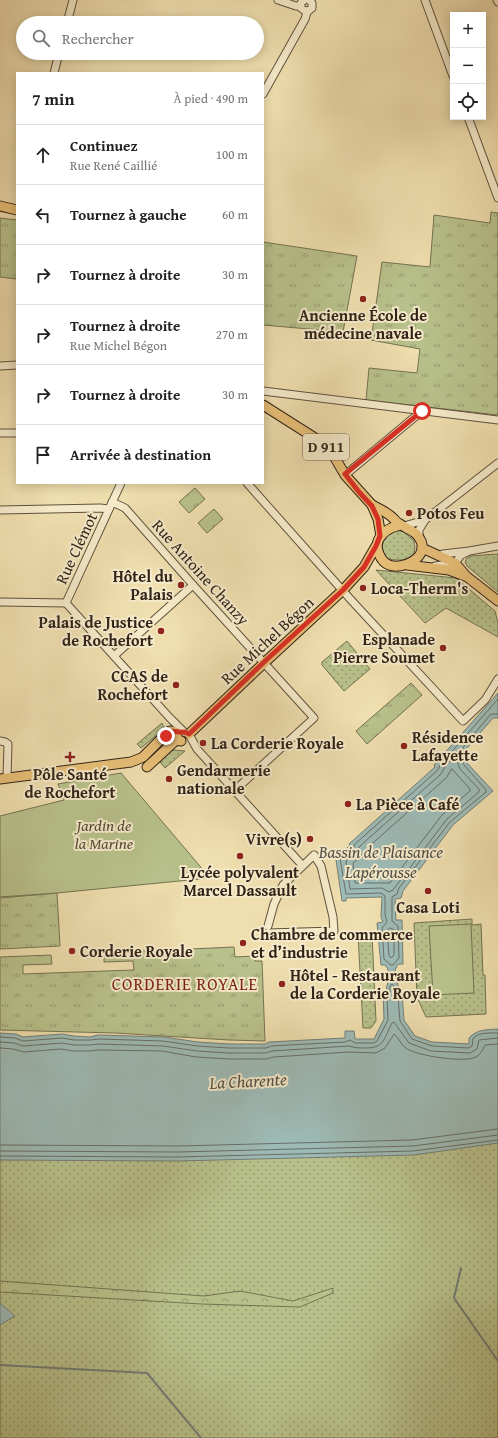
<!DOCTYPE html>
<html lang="fr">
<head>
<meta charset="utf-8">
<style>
  :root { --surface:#fff; --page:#f6f6f6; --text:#222; --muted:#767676; --line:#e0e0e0 }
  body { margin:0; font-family:"Gentium Book Plus",serif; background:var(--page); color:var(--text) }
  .controls { position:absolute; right:12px; top:12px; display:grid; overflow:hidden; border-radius:0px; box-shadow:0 2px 10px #0003 }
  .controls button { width:36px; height:36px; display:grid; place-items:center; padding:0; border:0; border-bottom:1px solid var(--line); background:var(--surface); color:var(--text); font:20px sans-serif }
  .stop { position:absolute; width:12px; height:12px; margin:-9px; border:3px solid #d93025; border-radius:50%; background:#fff }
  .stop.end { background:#d93025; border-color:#fff; box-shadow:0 1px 4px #0008 }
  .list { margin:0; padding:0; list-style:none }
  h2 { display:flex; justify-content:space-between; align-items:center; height:52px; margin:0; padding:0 16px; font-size:17px }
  h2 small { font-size:13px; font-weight:400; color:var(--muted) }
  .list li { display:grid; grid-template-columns:26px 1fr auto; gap:12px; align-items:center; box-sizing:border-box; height:60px; padding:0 16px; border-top:1px solid var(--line) }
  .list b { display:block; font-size:15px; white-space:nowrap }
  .list p { margin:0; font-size:13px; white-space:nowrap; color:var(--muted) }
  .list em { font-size:13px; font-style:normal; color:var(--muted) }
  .icon { flex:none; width:22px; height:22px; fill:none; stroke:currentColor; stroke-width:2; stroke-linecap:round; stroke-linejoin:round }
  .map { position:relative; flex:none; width:498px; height:1438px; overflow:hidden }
  .search { position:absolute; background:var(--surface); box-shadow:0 2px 10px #0003; left:16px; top:16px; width:248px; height:44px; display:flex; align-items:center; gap:10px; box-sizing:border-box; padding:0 14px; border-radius:22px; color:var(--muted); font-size:15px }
  .panel { position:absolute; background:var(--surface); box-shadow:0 2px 10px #0003; left:16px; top:72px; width:248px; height:412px; border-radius:0px }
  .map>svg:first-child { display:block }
  .grass { fill:url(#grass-dots); stroke:#757252 }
  .forest { fill:url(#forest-crowns); stroke:#757252 }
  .park { fill:url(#park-tufts); stroke:#757252 }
  .garden { fill:#b8c18b; stroke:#757252 }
  .water { fill:#9dbab5; stroke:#727e77 }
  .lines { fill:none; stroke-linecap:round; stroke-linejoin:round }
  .shore { stroke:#686e67; stroke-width:1 }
  .stream { stroke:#727e77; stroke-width:2 }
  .minor-casing { stroke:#61523e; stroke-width:9 }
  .major-casing { stroke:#322319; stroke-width:11 }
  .minor { stroke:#f5eaca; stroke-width:7 }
  .major { stroke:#e8bf77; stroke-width:9 }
  .route { stroke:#d93025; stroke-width:5 }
  .poi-dot { fill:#8f2418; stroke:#f5eaca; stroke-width:1.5 }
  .labels { text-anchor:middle; stroke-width:4; stroke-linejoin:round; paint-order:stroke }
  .shield { fill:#f5eaca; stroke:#6c5f4e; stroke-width:1 }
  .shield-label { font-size:15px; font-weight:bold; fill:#322319 }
  .poi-label { font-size:16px; font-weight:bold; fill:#322319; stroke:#f5eaca; text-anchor:start }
  .street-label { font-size:16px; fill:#322319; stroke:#f5eaca }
  .park-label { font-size:16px; font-style:italic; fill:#544a36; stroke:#f5eaca }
  .water-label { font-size:17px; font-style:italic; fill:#525048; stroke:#f5eaca }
  .neighbourhood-label { font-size:17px; letter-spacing:1px; fill:#7a1f14; stroke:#f5eaca }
</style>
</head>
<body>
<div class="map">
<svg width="498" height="1438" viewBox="0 0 498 1438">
  <defs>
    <pattern id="grass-dots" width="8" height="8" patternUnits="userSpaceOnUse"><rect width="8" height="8" fill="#b8c18b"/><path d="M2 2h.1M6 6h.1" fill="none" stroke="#969c71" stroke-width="1.8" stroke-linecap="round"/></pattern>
    <pattern id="forest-crowns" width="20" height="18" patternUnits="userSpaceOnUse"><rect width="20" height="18" fill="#b8c18b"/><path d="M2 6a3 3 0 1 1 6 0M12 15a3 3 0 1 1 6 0" fill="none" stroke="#969c71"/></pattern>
    <pattern id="park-tufts" width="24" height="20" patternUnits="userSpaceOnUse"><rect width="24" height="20" fill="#b8c18b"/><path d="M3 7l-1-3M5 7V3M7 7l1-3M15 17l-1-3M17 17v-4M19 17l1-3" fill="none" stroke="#969c71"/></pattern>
  </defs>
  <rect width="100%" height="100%" fill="#efdeae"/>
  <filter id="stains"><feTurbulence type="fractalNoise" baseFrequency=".005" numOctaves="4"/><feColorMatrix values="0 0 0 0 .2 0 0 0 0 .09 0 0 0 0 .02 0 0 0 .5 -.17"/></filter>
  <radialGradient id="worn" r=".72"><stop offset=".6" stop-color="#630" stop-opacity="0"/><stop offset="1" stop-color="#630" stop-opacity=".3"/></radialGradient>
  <g class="grass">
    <path d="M395 531H403L414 541C419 562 402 561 387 559 381 550 381 544 386 534Z"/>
    <path d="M498 554V592L467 566 465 562 467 558 470 556Z"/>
    <path d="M376 570 456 578 495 611 498 623V637L446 608 425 623Z"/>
    <path d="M347 641 370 669 344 691 322 665V662Z"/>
    <path d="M162 723 164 729 141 748 137 744Z"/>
    <path d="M174 750 185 751 165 768 160 762 171 751Z"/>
    <path d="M472 919V925L481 924 483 975H485L486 1014 426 1017 417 997 414 923Z"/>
    <path d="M358 934H372L376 1021 371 1028H363Z"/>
    <path d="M498 1116V1438H0V1147Z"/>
  </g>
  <path class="forest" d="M0 1281 204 1296 240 1291 293 1301 333 1288V1293L300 1307 201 1304 0 1292Z"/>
  <g class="park">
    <path d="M491 212 498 213V415L366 400 369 368 417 373 420 349 371 340 382 262 430 267 434 215 490 223Z"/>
    <path d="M0 218 17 220V279L0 277Z"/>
    <path d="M263 242 357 256 343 332 263 325Z"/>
    <path d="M195 488 205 499 189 513 179 502Z"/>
    <path d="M411 683 422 695 367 744 356 731Z"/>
    <path d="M57 893 60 946 0 949V898Z"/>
    <path d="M234 947 235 957 254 956 255 961H262L265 1041 229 1040 115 1033 0 1030V957L51 955 52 964 23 965V974L134 970 133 961 104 962V953Z"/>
  </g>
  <g class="garden">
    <path d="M214 509 223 519 215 526H213L214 527 207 533 198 523Z"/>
    <path d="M121 773 210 878 57 893 0 897V816L64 800 58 784Z"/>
    <path d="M471 924 474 993 433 995 429 926Z"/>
  </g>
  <g class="water">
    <path d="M498 693V718H493L467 748 464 755 467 763 493 791 453 825 403 891 401 898 395 899 396 920H402L403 964H398L395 970 399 991 402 993 404 1020 415 1036 432 1042 469 1044V1038C477 1029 486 1030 498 1029V1143L414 1155 178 1161 0 1160V1033L16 1034 23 1037 62 1034 74 1036 90 1037 98 1035 164 1037 198 1042 229 1044H265L269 1042 345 1038V1031H354L355 1039H374L384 1019 383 992 386 991 388 981V969L385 965H381L377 923 383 922 381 917 382 897 346 898V901H342L335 853 339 850 342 853 350 845 349 844 435 767 434 765Z"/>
    <path d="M0 1303 15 1316 0 1325Z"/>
  </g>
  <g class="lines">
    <g class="shore">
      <path d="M498 699 440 765 438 770 355 844 353 849 340 858 346 894 381 893 385 896V914L387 922 382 928 384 959 391 965H393L399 958 398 926 392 921V897L397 894 399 888 450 822 486 792V790L464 765 460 754 464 746 490 715 493 714H498"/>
      <path d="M453 758H456L460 769 479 789V792L447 819 393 890 389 892 382 888 350 889 346 861 357 852 360 846 441 774 445 767Z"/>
      <path d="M452 769 470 789V791L442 815 390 883H355L353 863 361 856 365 850 446 778Z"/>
      <path d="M390 928 394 930V955L391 958 389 956 387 931Z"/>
      <path d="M0 1037 15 1038 23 1041 62 1038 74 1040H90L99 1039 163 1041 197 1046 229 1048H266L271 1046 345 1042 350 1040 355 1043H374L377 1041 388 1020 387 996 390 992V986L392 984 394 986 395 993 398 997 400 1021 412 1039 432 1046 469 1048 472 1046C473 1044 472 1041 473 1039 476 1032 492 1033 498 1033"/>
      <path d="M0 1042 14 1043 23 1046 62 1043 74 1045H90L99 1044 163 1046 197 1051 229 1053H266L272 1051 349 1046C355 1048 360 1048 366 1048 385 1048 384 1038 392 1023L394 1022 409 1043 431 1051 470 1053 477 1049 479 1040 498 1038"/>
      <path d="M0 1048 13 1049 24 1052 61 1049 73 1051H90L99 1050 162 1051 196 1057 229 1059H266L274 1057 349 1052 376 1053 385 1048 394 1034C399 1038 401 1045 406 1048 416 1056 465 1063 476 1057 481 1054 483 1049 485 1045L498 1044"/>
      <path d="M0 1145 178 1146 412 1140 498 1129"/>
      <path d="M0 1151 178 1152 413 1146 498 1135"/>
      <path d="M0 1156 178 1157 413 1151 498 1140"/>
    </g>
    <g class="stream">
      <path d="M461 1268 454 1298 498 1361"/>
      <path d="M0 1365 147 1373 201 1438"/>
    </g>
    <g class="minor-casing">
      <g id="minor">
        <path d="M278 0 296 6H300"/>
        <path d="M304 0 301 3V8L307 12 312 8V3L309 0"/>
        <path d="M425 0 453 76"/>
        <path d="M497 0 498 2"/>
        <path d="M67 23 73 0"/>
        <path d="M54 73 59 53"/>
        <path d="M263 94 305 19 307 12"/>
        <path d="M468 117 498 198"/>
        <path d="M0 366 17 365"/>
        <path d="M263 391 498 420"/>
        <path d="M0 433H17"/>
        <path d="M345 475 422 411"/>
        <path d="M247 483 352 601 463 721 485 700 498 679"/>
        <path d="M112 502 125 508 193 585 314 718 234 791"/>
        <path d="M0 510 100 508 109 509"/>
        <path d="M404 526 425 520 498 463"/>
        <path d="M419 538V530L425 520"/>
        <path d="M440 556 443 554 469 551 498 546"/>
        <path d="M435 566 455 563 461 555 467 552"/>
        <path d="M0 602 66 603"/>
        <path d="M66 603 169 717 184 732"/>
        <path d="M66 603 121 483"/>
        <path d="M114 656 193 585"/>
        <path d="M190 736 197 749 302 865"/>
        <path d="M0 741 5 742 8 744 7 778"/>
        <path d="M268 926 274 904 283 885 314 855 321 866 333 917 334 931 268 933"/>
      </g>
    </g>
    <g class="major-casing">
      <g id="major">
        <path d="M0 206 17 210"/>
        <path d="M263 405 315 438 331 451 345 475 372 505 378 519 381 536"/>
        <path d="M372 505C380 509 387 512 393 518 395 520 397 523 400 524 408 530 417 531 421 541 428 558 403 570 389 565 384 563 381 559 379 554 372 538 387 528 400 525"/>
        <path d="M422 548 455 563 466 576 498 601"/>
        <path d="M407 565 449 570 465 576"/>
        <path d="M189 734 264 663 343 590 364 567 376 546"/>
        <path d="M176 740 177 737 175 732 170 731 167 734 166 739C169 743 173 743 176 740L181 741"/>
        <path d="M143 757 168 732"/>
        <path d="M147 767 175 741"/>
        <path d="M0 779 131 762 141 758"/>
      </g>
    </g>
    <use href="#minor" class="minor"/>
    <use href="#major" class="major"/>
  </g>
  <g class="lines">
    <path class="route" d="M166 736C171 727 178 734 185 732L189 734 264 662 343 590 364 567 376 546 380 536 378 519 372 506 359 492 345 474 422 411"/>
  </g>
  <g class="poi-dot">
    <circle cx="363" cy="299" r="4"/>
    <circle cx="409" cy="513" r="4"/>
    <circle cx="181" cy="585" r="4"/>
    <circle cx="363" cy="588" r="4"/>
    <circle cx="161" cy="631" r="4"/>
    <circle cx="443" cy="648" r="4"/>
    <circle cx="176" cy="685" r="4"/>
    <circle cx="203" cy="743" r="4"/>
    <circle cx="404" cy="746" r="4"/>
    <path d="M68 751h4v4h4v4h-4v4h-4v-4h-4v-4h4z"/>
    <circle cx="169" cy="779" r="4"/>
    <circle cx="348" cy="804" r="4"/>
    <circle cx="310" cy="839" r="4"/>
    <circle cx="240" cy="856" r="4"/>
    <circle cx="428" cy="891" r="4"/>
    <circle cx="243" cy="943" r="4"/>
    <circle cx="72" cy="951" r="4"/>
    <circle cx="282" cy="984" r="4"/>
  </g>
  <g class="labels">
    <rect class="shield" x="303" y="434" width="46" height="26" rx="3"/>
    <g class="shield-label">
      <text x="326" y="452">D 911</text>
    </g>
    <g class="poi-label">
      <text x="363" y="321" text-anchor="middle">Ancienne École de<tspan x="363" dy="18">médecine navale</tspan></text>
      <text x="417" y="519">Potos Feu</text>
      <text x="173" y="582" text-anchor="end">Hôtel du<tspan x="173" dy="18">Palais</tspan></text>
      <text x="371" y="594">Loca-Therm's</text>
      <text x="153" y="628" text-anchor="end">Palais de Justice<tspan x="153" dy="18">de Rochefort</tspan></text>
      <text x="435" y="645" text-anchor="end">Esplanade<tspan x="435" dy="18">Pierre Soumet</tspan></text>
      <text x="168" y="682" text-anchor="end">CCAS de<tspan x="168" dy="18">Rochefort</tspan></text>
      <text x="412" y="743">Résidence<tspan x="412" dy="18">Lafayette</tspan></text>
      <text x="211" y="749">La Corderie Royale</text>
      <text x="177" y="776">Gendarmerie<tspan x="177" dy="18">nationale</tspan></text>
      <text x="70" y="780" text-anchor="middle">Pôle Santé<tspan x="70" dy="18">de Rochefort</tspan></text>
      <text x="356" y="810">La Pièce à Café</text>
      <text x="302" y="845" text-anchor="end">Vivre(s)</text>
      <text x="240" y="878" text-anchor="middle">Lycée polyvalent<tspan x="240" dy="18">Marcel Dassault</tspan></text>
      <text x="428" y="913" text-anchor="middle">Casa Loti</text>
      <text x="251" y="940">Chambre de commerce<tspan x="251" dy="18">et d’industrie</tspan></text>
      <text x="80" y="957">Corderie Royale</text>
      <text x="290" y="981">Hôtel - Restaurant<tspan x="290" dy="18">de la Corderie Royale</tspan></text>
    </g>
    <g class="street-label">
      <text transform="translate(76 548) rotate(-65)" y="6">Rue Clémot</text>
      <text transform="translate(201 572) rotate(48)" y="6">Rue Antoine Chanzy</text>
      <text transform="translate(267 640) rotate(-43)" y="6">Rue Michel Bégon</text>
    </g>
    <g class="park-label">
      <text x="104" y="831">Jardin de<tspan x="104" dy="18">la Marine</tspan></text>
    </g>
    <g class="water-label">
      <text x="381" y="858">Bassin de Plaisance<tspan x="381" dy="20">Lapérousse</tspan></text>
      <text transform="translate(248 1081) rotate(-3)" y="6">La Charente</text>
    </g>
    <g class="neighbourhood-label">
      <text x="185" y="990">CORDERIE ROYALE</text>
    </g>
  </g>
  <rect width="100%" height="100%" filter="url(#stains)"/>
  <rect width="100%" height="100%" fill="url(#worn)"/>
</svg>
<div class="controls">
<button>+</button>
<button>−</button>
<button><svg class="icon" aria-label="locate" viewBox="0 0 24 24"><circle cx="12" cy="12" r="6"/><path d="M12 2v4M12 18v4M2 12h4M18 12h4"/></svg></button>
</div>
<div class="stop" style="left:422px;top:411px"></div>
<div class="stop end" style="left:166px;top:736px"></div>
<div class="search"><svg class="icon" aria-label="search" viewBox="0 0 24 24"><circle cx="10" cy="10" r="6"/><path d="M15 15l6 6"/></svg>Rechercher</div>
<section class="panel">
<h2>7 min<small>À pied · 490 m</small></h2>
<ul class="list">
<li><svg class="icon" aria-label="ahead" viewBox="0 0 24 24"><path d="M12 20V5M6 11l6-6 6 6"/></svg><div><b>Continuez</b><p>Rue René Caillié</p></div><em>100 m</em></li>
<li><svg class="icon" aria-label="left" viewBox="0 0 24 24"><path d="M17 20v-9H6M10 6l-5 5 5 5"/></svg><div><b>Tournez à gauche</b></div><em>60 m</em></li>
<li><svg class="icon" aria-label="right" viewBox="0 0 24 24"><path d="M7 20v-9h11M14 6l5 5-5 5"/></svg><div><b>Tournez à droite</b></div><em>30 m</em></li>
<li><svg class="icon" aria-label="right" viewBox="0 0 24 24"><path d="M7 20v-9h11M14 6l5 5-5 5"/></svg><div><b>Tournez à droite</b><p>Rue Michel Bégon</p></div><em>270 m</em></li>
<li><svg class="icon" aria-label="right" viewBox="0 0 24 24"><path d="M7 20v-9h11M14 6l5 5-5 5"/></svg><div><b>Tournez à droite</b></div><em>30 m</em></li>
<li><svg class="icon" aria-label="arrive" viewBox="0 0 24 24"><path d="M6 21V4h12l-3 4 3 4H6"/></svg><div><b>Arrivée à destination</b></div></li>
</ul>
</section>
</div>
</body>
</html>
